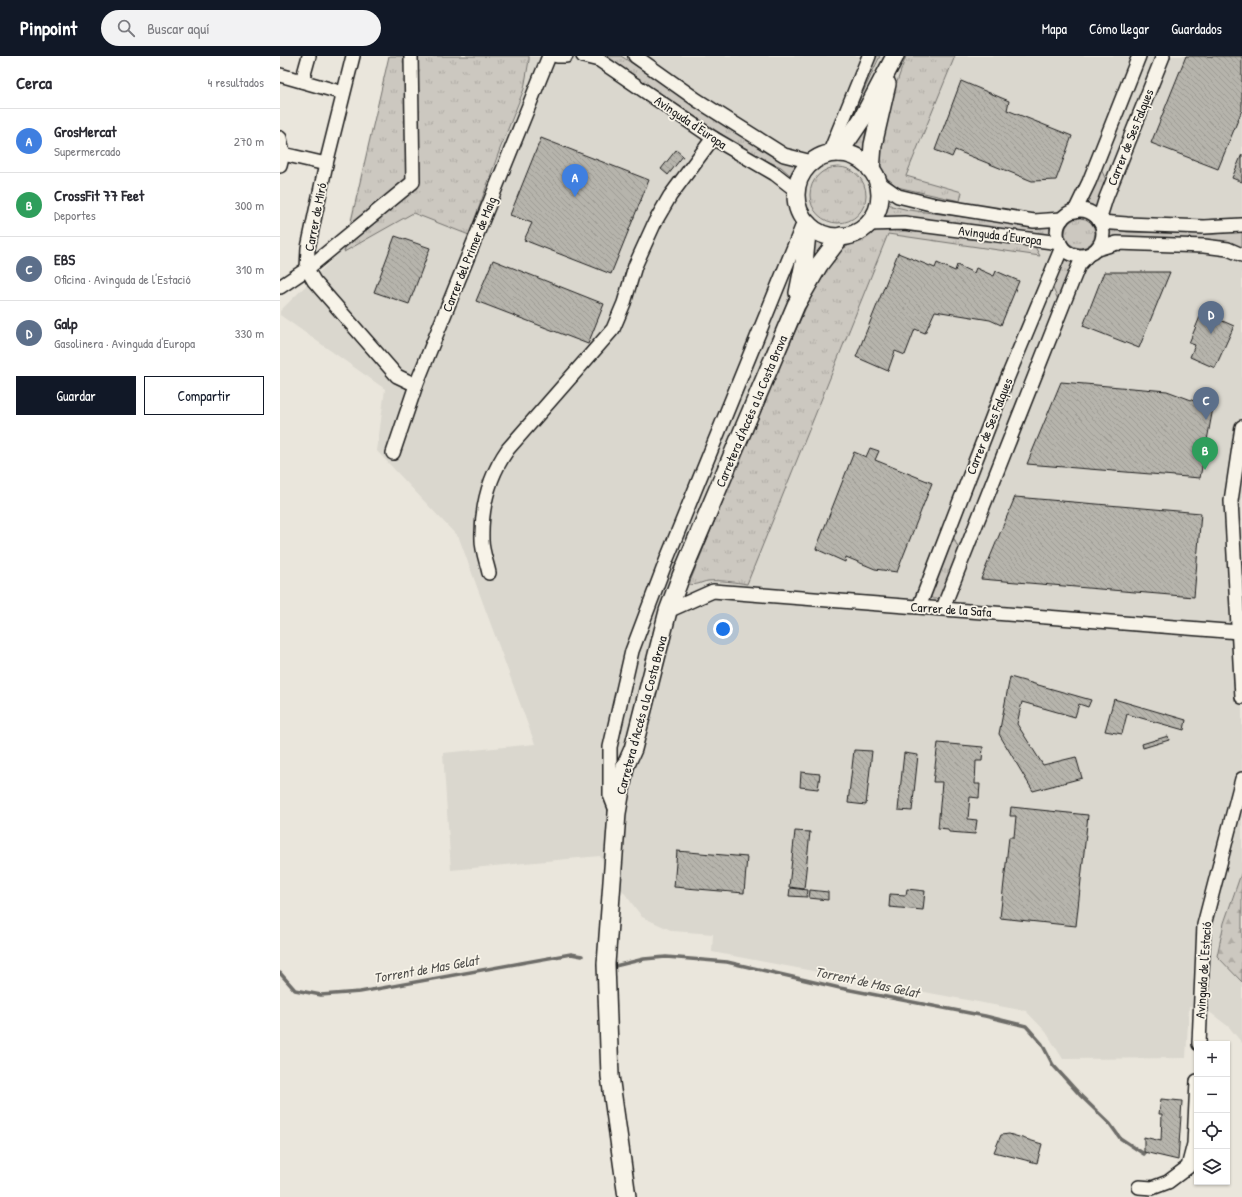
<!DOCTYPE html>
<html lang="es">
<head>
<meta charset="utf-8">
<style>
  :root { --surface:#fff; --page:#f2f2f3; --text:#2b2b33; --muted:#7c7c81; --line:#e1e1e2; --accent:#111827 }
  body { margin:0; font-family:"Patrick Hand",sans-serif; background:var(--page); color:var(--text) }
  .controls { position:absolute; right:12px; bottom:12px; display:grid; overflow:hidden; border-radius:0px; box-shadow:0 1px 3px #0004 }
  .controls button { width:36px; height:36px; display:grid; place-items:center; padding:0; border:0; border-bottom:1px solid var(--line); background:var(--surface); color:var(--text); font:20px sans-serif }
  .you { position:absolute; left:443px; top:573px; width:14px; height:14px; margin:-10px; border:3px solid #fff; border-radius:50%; background:#1a73e8; box-shadow:0 0 0 6px #1a73e833 }
  .badge { display:grid; place-items:center; width:26px; height:26px; border-radius:50%; background:var(--accent); color:#fff; font-size:13px; font-weight:700 }
  .pin { position:absolute; translate:-50% -33px; filter:drop-shadow(0 1px 2px #0008) }
  .pin::after { content:''; position:absolute; top:21px; width:14px; height:12px; background:inherit; clip-path:polygon(0 0,100% 0,50% 100%) }
  .list { margin:0; padding:0; list-style:none }
  h2 { display:flex; justify-content:space-between; align-items:center; height:52px; margin:0; padding:0 16px; font-size:17px }
  h2 small { font-size:13px; font-weight:400; color:var(--muted) }
  .list li { display:grid; grid-template-columns:26px 1fr auto; gap:12px; align-items:center; box-sizing:border-box; height:64px; padding:0 16px; border-top:1px solid var(--line) }
  .list b { display:block; font-size:15px; white-space:nowrap }
  .list p { margin:0; font-size:13px; white-space:nowrap; color:var(--muted) }
  .list em { font-size:13px; font-style:normal; color:var(--muted) }
  .actions { display:flex; gap:8px; padding:12px 16px }
  .actions a { flex:1; padding:9px 0; border:1px solid var(--accent); border-radius:0px; text-align:center; font-size:14px; color:var(--accent) }
  .actions .main { background:var(--accent); color:#fff }
  .icon { flex:none; width:22px; height:22px; fill:none; stroke:currentColor; stroke-width:2; stroke-linecap:round; stroke-linejoin:round }
  .map { position:relative; flex:none; width:962px; height:1141px; overflow:hidden }
  header { display:flex; align-items:center; gap:24px; box-sizing:border-box; height:56px; padding:0 20px; background:var(--accent); color:#fff }
  header strong { font-size:19px }
  nav { display:flex; gap:22px; margin-inline-start:auto; font-size:14px }
  .search { width:280px; height:36px; background:var(--page); display:flex; align-items:center; gap:10px; box-sizing:border-box; padding:0 14px; border-radius:22px; color:var(--muted); font-size:15px }
  main { display:flex }
  aside { flex:1; background:var(--surface) }
  .map>svg:first-child { display:block }
  .built { fill:#dad7ce }
  .grass { fill:url(#grass-tufts); stroke:#74726e }
  .forest { fill:url(#forest-firs); stroke:#74726e }
  .lines { fill:none; stroke-linecap:round; stroke-linejoin:round }
  .stream { stroke:#6d6c68; stroke-width:3.5 }
  .building { fill:url(#building-back-hatch); stroke:#1c1c1c }
  .minor-casing { stroke:#1c1c1c; stroke-width:16 }
  .major-casing { stroke:#1c1c1c; stroke-width:20 }
  .minor { stroke:#f7f3e8; stroke-width:13 }
  .major { stroke:#f7f3e8; stroke-width:17 }
  .labels { text-anchor:middle; stroke-width:3.5; stroke-linejoin:round; paint-order:stroke }
  .street-label { font-size:13px; fill:#1c1c1c; stroke:#f7f3e8 }
  .water-label { font-size:14px; font-style:italic; fill:#52514e; stroke:#f7f3e8 }
</style>
</head>
<body>
<header>
<strong>Pinpoint</strong>
<div class="search"><svg class="icon" aria-label="search" viewBox="0 0 24 24"><circle cx="10" cy="10" r="6"/><path d="M15 15l6 6"/></svg>Buscar aquí</div>
<nav><a>Mapa</a><a>Cómo llegar</a><a>Guardados</a></nav>
</header>
<main>
<aside>
<h2>Cerca<small>4 resultados</small></h2>
<ul class="list">
<li><span class="badge" style="background:#3f7fe0">A</span><div><b>GrosMercat</b><p>Supermercado</p></div><em>270 m</em></li>
<li><span class="badge" style="background:#2e9e5b">B</span><div><b>CrossFit 77 Feet</b><p>Deportes</p></div><em>300 m</em></li>
<li><span class="badge" style="background:#5c6f8a">C</span><div><b>EBS</b><p>Oficina · Avinguda de l'Estació</p></div><em>310 m</em></li>
<li><span class="badge" style="background:#5c6f8a">D</span><div><b>Galp</b><p>Gasolinera · Avinguda d'Europa</p></div><em>330 m</em></li>
</ul>
<div class="actions"><a class="main">Guardar</a><a>Compartir</a></div>
</aside>
<div class="map">
<svg width="962" height="1141" viewBox="0 0 962 1141">
  <defs>
    <pattern id="grass-tufts" width="24" height="20" patternUnits="userSpaceOnUse"><rect width="24" height="20" fill="#ccc8c0"/><path d="M3 7l-1-3M5 7V3M7 7l1-3M15 17l-1-3M17 17v-4M19 17l1-3" fill="none" stroke="#afaba4"/></pattern>
    <pattern id="forest-firs" width="22" height="20" patternUnits="userSpaceOnUse"><rect width="22" height="20" fill="#ccc8c0"/><path d="M5 1l3.5 6h-7zM16 11l3.5 6h-7z" fill="#afaba4"/></pattern>
    <pattern id="building-back-hatch" width="6" height="6" patternUnits="userSpaceOnUse"><rect width="6" height="6" fill="#b6b4ac"/><path d="M-1 5l2 2M0 0l6 6M5-1l2 2" fill="none" stroke="#9c9a93"/></pattern>
  </defs>
  <rect width="100%" height="100%" fill="#eae6dc"/>
  <filter id="ink" filterUnits="userSpaceOnUse"><feTurbulence type="fractalNoise" baseFrequency=".025" numOctaves="2"/><feDisplacementMap in="SourceGraphic" scale="8" xChannelSelector="R" yChannelSelector="G"/><feConvolveMatrix kernelMatrix="1 2 1 2 8 2 1 2 1" color-interpolation-filters="sRGB"/></filter>
  <g filter="url(#ink)">
    <path class="built" d="M109 0H962V815L944 867 937 900 962 926V987L949 971 927 954 909 950 906 1002 783 1003 766 976 746 955 432 896 433 878 393 875 362 861 326 812 320 800 171 814 163 697 255 688 179 482 97 395 105 333 0 259V255L63 193Z"/>
    <g class="grass">
      <path d="M109 0H249V4L244 33 220 93 189 179 133 157 64 196Z"/>
      <path d="M325 0H341L484 94 507 105 517 107 510 119 501 111 471 98Z"/>
      <path d="M594 0H600L564 77Z"/>
      <path d="M626 0H675L626 120 682 136 680 145 617 131 603 118 598 106 608 52Z"/>
      <path d="M591 55 585 80 584 94 574 90Z"/>
      <path d="M819 109 827 126 817 154 810 149 801 147Z"/>
      <circle cx="558" cy="139" r="28"/>
      <path d="M606 146 612 150 629 154 754 170H773L772 182 601 164 605 155Z"/>
      <circle cx="800" cy="177" r="15"/>
      <path d="M603 170 754 189 760 200 608 178 467 528C454 526 441 524 428 525 421 526 417 530 409 528L476 363 545 209C558 193 562 194 578 184 587 178 592 172 603 170Z"/>
      <path d="M826 171 847 176 932 178 962 175V194L824 186Z"/>
      <path d="M531 182 544 187 532 208Z"/>
      <path d="M784 197 798 201 779 246 771 228Z"/>
      <path d="M672 478 679 494 662 540C656 544 654 544 649 540Z"/>
    </g>
    <path class="forest" d="M962 815V926L937 900 944 867Z"/>
    <g class="lines">
      <g class="stream">
        <path d="M335 910 364 903 386 901 447 906 560 932 705 960 746 970 762 988 773 1009 801 1040 830 1068 840 1082 864 1098"/>
        <path d="M0 917 15 934 41 939 80 936 291 898 302 900"/>
      </g>
    </g>
    <g class="building">
      <path d="M906 0H962V54L938 113 871 87Z"/>
      <path d="M681 25 729 45 727 54 792 80 776 124 752 125 675 94 672 101 655 94Z"/>
      <path d="M261 82 369 124 331 218 244 184 252 167 230 159Z"/>
      <path d="M396 94 403 100 388 119 381 113Z"/>
      <path d="M962 98V126L952 122Z"/>
      <path d="M115 180 150 192 129 248 94 236Z"/>
      <path d="M618 197 655 212 657 207 675 215 677 209 694 217 696 212 714 220 716 215 739 225 721 269 710 264 655 255 645 277 635 273 625 299 615 295 608 315 576 301Z"/>
      <path d="M213 204 324 248 308 288 196 245Z"/>
      <path d="M824 216H890L859 292 803 270Z"/>
      <path d="M922 256 954 270 935 312 910 301 915 289 909 287Z"/>
      <path d="M781 326 887 335 933 352 920 422 747 408Z"/>
      <path d="M590 392 599 395 595 404 652 427 617 516 595 513 566 501 565 506 536 493 574 396 586 401Z"/>
      <path d="M735 441 921 457 914 541 701 523Z"/>
      <path d="M730 621 811 644 808 651 799 648 795 661 742 646 737 668 763 709 796 701 802 722 753 735 719 678Z"/>
      <path d="M834 643 906 664 904 674 847 658 842 678 825 675Z"/>
      <path d="M888 680 889 684 863 692 862 688Z"/>
      <path d="M658 687 703 691 702 705H696L695 728H700L699 742 690 741 688 763 697 764 695 778 669 776 668 773 658 772 662 726H653Z"/>
      <path d="M574 694 592 695 586 749 568 747Z"/>
      <path d="M624 697 638 699 632 755 618 754Z"/>
      <path d="M521 716 540 718 538 733 520 731Z"/>
      <path d="M731 751 808 759 796 870 720 862 729 781H734L736 760H730Z"/>
      <path d="M515 775 530 776 524 833 509 831Z"/>
      <path d="M397 795 467 801 464 837 394 831Z"/>
      <path d="M510 832 528 834 527 841 509 840Z"/>
      <path d="M627 833 645 835 643 854 609 851 610 838 626 839Z"/>
      <path d="M530 834 548 836V844L529 842Z"/>
      <path d="M881 1043 902 1045 898 1104 864 1096V1081L881 1085 882 1058H879Z"/>
      <path d="M729 1078 762 1088 757 1107 714 1096 721 1079Z"/>
    </g>
    <g class="lines">
      <g class="minor-casing">
        <g id="minor">
          <path d="M73 0 46 108 28 192 27 213 34 225 117 320 136 329"/>
          <path d="M277 0H286"/>
          <path d="M303 0 319 4 433 82 495 118 517 135"/>
          <path d="M355 0 417 44 504 99 532 106"/>
          <path d="M0 19 63 37"/>
          <path d="M22 25 29 0"/>
          <path d="M0 82 3 98 0 110"/>
          <path d="M3 98 46 108"/>
          <path d="M549 98 589 0"/>
          <path d="M598 126 618 140 655 149 754 165 782 163"/>
          <circle cx="800" cy="177" r="23"/>
          <path d="M795 155 809 126 859 0"/>
          <path d="M819 164 826 142 883 0"/>
          <path d="M820 166 847 168 924 171 962 169"/>
          <path d="M588 168 624 167 780 187"/>
          <path d="M817 193 837 187 924 190 948 193 962 199"/>
          <path d="M0 231 27 213 133 126 131 0"/>
          <path d="M962 371 951 445 962 641"/>
          <path d="M113 397 136 329 269 0"/>
          <path d="M209 517C207 507 202 495 202 484 201 450 209 420 228 393L333 273 344 247 355 210 375 166 390 140 433 82"/>
          <path d="M639 551 727 323 782 191"/>
          <path d="M663 552 792 226 799 209 808 199"/>
          <path d="M388 555 433 535 959 576"/>
          <path d="M337 757 330 739V691L352 595 388 500 524 166"/>
          <path d="M919 988 924 869 962 723"/>
          <path d="M859 1131 872 1132 888 1126 908 1111 914 1088 917 1025"/>
        </g>
      </g>
      <g class="major-casing">
        <g id="major">
          <path d="M559 97 582 63 615 0"/>
          <circle cx="558" cy="139" r="42"/>
          <path d="M591 114 593 89 607 28"/>
          <path d="M518 237 524 207 528 168"/>
          <path d="M347 1141 330 1020 326 908 337 757 345 711 353 693 388 555 401 520 516 249 539 209 561 180"/>
        </g>
      </g>
      <use href="#minor" class="minor"/>
      <use href="#major" class="major"/>
    </g>
  </g>
  <g class="labels">
    <g class="street-label">
      <text transform="translate(411 66) rotate(34)" y="5">Avinguda d'Europa</text>
      <text transform="translate(850 81) rotate(-68)" y="5">Carrer de Ses Falques</text>
      <text transform="translate(35 161) rotate(-79)" y="5">Carrer de Miró</text>
      <text transform="translate(720 179) rotate(7)" y="5">Avinguda d'Europa</text>
      <text transform="translate(189 198) rotate(-68)" y="5">Carrer del Primer de Maig</text>
      <text transform="translate(471 355) rotate(-67)" y="5">Carretera d'Accés a la Costa Brava</text>
      <text transform="translate(709 370) rotate(-68)" y="5">Carrer de Ses Falques</text>
      <text transform="translate(671 553) rotate(4)" y="5">Carrer de la Safa</text>
      <text transform="translate(361 659) rotate(-75)" y="5">Carretera d'Accés a la Costa Brava</text>
      <text transform="translate(923 914) rotate(-86)" y="5">Avinguda de l'Estació</text>
    </g>
    <g class="water-label">
      <text transform="translate(146 913) rotate(-10)" y="5">Torrent de Mas Gelat</text>
      <text transform="translate(587 926) rotate(12)" y="5">Torrent de Mas Gelat</text>
    </g>
  </g>
</svg>
<div class="controls">
<button>+</button>
<button>−</button>
<button><svg class="icon" aria-label="locate" viewBox="0 0 24 24"><circle cx="12" cy="12" r="6"/><path d="M12 2v4M12 18v4M2 12h4M18 12h4"/></svg></button>
<button><svg class="icon" aria-label="layers" viewBox="0 0 24 24"><path d="M12 4l9 5-9 5-9-5zM3 14l9 5 9-5"/></svg></button>
</div>
<div class="you"></div>
<div class="pin badge" style="left:295px;top:141px;background:#3f7fe0">A</div>
<div class="pin badge" style="left:925px;top:414px;background:#2e9e5b">B</div>
<div class="pin badge" style="left:926px;top:364px;background:#5c6f8a">C</div>
<div class="pin badge" style="left:931px;top:278px;background:#5c6f8a">D</div>
</div>
</main>
</body>
</html>
